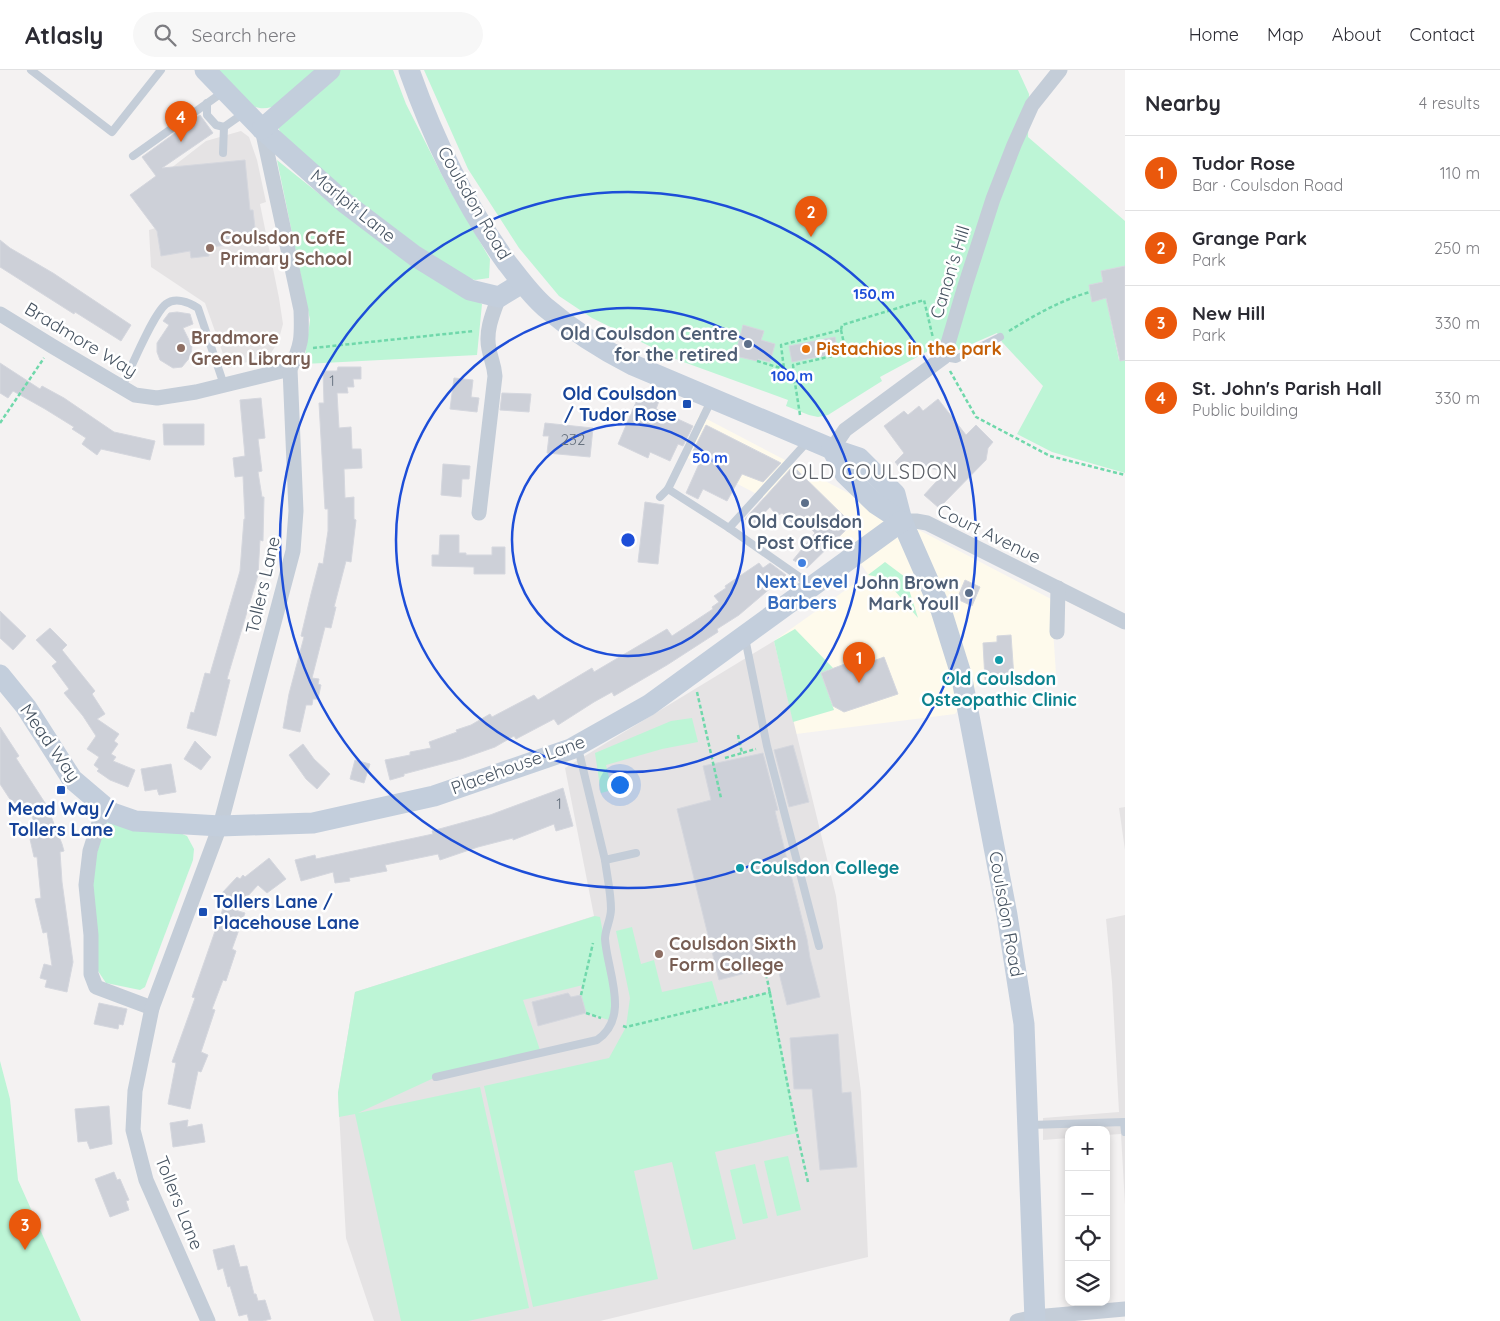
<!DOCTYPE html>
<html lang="en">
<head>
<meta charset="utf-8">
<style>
  :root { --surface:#fff; --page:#f7f7f7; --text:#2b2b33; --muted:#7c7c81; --line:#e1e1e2; --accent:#ea580c }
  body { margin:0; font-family:Quicksand,sans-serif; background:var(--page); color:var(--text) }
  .controls { position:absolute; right:15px; bottom:15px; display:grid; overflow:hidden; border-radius:10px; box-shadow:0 2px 8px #0003 }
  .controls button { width:45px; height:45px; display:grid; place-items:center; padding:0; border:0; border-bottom:1px solid var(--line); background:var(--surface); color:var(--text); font:25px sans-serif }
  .you { position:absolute; left:619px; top:714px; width:18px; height:18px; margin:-12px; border:4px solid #fff; border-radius:50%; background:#1a73e8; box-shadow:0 0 0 8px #1a73e833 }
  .badge { display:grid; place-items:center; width:32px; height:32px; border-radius:50%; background:var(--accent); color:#fff; font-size:16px; font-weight:700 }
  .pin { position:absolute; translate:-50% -41px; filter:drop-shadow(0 1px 2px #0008) }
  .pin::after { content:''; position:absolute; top:26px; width:18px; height:15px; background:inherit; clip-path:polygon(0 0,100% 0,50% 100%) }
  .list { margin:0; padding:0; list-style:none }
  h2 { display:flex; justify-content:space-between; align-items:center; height:65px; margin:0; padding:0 20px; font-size:21px }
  h2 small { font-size:16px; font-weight:400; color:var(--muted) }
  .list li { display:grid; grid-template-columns:32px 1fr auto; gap:15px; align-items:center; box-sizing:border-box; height:75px; padding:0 20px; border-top:1px solid var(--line) }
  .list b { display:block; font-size:19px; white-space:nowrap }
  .list p { margin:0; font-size:16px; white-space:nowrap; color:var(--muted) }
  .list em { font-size:16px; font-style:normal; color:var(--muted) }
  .icon { flex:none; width:28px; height:28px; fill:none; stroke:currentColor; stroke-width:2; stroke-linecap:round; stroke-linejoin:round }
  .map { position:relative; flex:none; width:1125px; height:1251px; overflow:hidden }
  header { display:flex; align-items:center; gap:30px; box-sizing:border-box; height:70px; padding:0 25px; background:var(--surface); border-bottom:1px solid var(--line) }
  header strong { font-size:24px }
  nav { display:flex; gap:28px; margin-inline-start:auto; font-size:18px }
  .search { width:350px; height:45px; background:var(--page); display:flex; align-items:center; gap:12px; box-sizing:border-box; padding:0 18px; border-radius:28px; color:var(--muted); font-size:19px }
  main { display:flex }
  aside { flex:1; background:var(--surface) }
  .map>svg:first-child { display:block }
  .commercial { fill:#fefaec }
  .education { fill:#e5e3e4 }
  .green { fill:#bdf5d6 }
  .building { fill:#cdd0d8; stroke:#d5d7de }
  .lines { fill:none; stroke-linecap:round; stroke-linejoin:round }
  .path { stroke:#70d8ab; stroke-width:2.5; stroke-dasharray:4 2.5; stroke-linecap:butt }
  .lane { stroke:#c4cdd8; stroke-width:8 }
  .street { stroke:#c4cdd8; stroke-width:15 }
  .secondary { stroke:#c3cedc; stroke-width:21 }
  .ring { fill:none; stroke:#1d4ed8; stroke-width:2.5 }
  .education-dot { fill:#8d6e63; stroke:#fff; stroke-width:2 }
  .service-dot { fill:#5c6f8a; stroke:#fff; stroke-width:2 }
  .food-dot { fill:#e8710a; stroke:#fff; stroke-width:2 }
  .transit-dot { fill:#1a4fb4; stroke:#fff; stroke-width:2 }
  .shop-dot { fill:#3f7fe0; stroke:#fff; stroke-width:2 }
  .culture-dot { fill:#0f9aa8; stroke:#fff; stroke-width:2 }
  .labels { text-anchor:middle; stroke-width:5; stroke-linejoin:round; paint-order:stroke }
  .number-label { font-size:15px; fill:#687380 }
  .street-label { font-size:18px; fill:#475462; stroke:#fff }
  .education-label { font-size:18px; font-weight:bold; fill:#785e54; stroke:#fff; text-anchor:start }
  .service-label { font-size:18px; font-weight:bold; fill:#4e5e75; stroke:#fff; text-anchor:end }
  .food-label { font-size:18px; font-weight:bold; fill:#c56008; stroke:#fff; text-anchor:start }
  .transit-label { font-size:18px; font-weight:bold; fill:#164399; stroke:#fff; text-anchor:end }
  .shop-label { font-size:18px; font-weight:bold; fill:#366cbe; stroke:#fff }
  .culture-label { font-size:18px; font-weight:bold; fill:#0d838f; stroke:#fff }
  .quarter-label { font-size:20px; letter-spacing:1px; fill:#5d6168; stroke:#fff }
  .centre { fill:#1d4ed8; stroke:#fff; stroke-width:2.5 }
  .ring-label { font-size:15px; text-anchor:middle; font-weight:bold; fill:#1d4ed8; stroke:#fff; stroke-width:5; stroke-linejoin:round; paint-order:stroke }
</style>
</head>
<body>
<header>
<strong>Atlasly</strong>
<div class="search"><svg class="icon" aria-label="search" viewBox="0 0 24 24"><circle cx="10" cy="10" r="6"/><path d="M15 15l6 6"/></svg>Search here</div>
<nav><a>Home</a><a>Map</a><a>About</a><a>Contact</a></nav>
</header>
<main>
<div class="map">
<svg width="1125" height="1251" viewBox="0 0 1125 1251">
  <rect width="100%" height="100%" fill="#f4f2f2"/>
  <path class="commercial" d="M699 345 1051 529 1056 604 979 613 955 644 796 664 774 571 868 504 843 469 682 385Z"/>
  <g class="education">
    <path d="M241 61 249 67 257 90 266 132 260 134 279 228 283 254 278 272 271 283 266 286 228 298 205 233 151 197 149 160 172 153 153 112 206 71Z"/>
    <path d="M774 571 836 826 861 1022 868 1187 600 1251H374L346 1168 338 1023 355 922 594 846 565 698Z"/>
    <path d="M1125 737V780L1119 738Z"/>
    <path d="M1125 845V1135L1121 1064 1106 1065V1060H1069V1068L1043 1070V1048L1119 1042 1112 912 1106 849Z"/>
  </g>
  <g class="green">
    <path d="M216 0H319C300 17 272 54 245 31 234 23 225 10 216 0Z"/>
    <path d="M338 0H393L406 34 447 115 490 189 489 208 475 210 463 206 384 153 282 68 278 56Z"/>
    <path d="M424 0H1018L1029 24 1028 67 1125 151V196L1101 201 1103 212 1089 215 1092 231 1106 228 1119 290 1125 289V403L1052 382 1017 364 1043 316 1002 272 997 263 958 280 932 279 880 307 882 311 828 345 818 347 809 345 786 336 788 330 678 290 592 248 559 226 519 178 468 99Z"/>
    <path d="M277 90C342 142 407 197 482 234L477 285 304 294 310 250Z"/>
    <path d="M885 492 905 507 918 548 884 508 868 505Z"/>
    <path d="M795 559 833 598 821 603 834 640 793 652 774 571Z"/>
    <path d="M692 648 698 672 662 679 606 695 612 720 601 723 595 683 671 651Z"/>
    <path d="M112 751 173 760 187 766 194 779 193 790 145 917 140 920 106 913 98 901 92 809 95 789 106 753Z"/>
    <path d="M595 846 600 847 614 922 612 951 586 943 581 925 583 915 523 930 541 983 436 1007 358 1043 480 1017 529 1238 468 1251H401L355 1044 339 1047 338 1023 355 922Z"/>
    <path d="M632 857 641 894 654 890 662 922 712 911 719 935 771 922 797 1063 715 1082 736 1169 693 1180 672 1092 634 1101 658 1209 533 1237 484 1016 609 988 626 957 630 928 616 861Z"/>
    <path d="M0 991 10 1029 18 1110 81 1251H0Z"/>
    <path d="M788 1086 801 1140 777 1146 764 1091Z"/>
    <path d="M755 1094 768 1148 743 1154 730 1100Z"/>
  </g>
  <g class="building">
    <path d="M200 45 213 63 162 98 245 90 250 140H253L256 167 241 169V174L208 177 209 186 191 188 190 181 161 186 157 161 130 125 156 106 142 87Z"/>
    <path d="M0 170 10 178 53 203 131 255 121 271 75 242 74 244 0 197Z"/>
    <path d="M1125 196V290L1120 291 1106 228 1092 232 1089 215 1103 212 1101 201Z"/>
    <path d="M177 242 190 244 193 254 183 258 192 276 191 286 182 297 173 298 160 290 157 282V273L169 255 163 251 169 243Z"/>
    <path d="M743 255 764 261 761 270 775 274 770 292 758 289 757 291 735 286Z"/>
    <path d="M835 267 838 283 792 292 789 276Z"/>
    <path d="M0 293 40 319 42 316 64 328 114 362 155 371 150 390 101 379 97 385 82 374 86 368 72 359 74 357 45 339 13 321 8 328 0 323Z"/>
    <path d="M338 297H361V309H353L354 317H347L348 323H337L339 358 351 357 352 379H361L362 398 344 399 345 428 354 427V449L356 450 351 492 346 491 334 537H336L331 558 325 557 312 608 319 609 318 614 321 615 318 629H313L312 635H306L300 662 283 658 289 624 304 567 301 566 311 524 319 493 323 494 328 461V439H325L319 333H324L323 301H337Z"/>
    <path d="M454 308 473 310 471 327 479 328 477 342 450 339Z"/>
    <path d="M502 323 531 324 529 342 500 340Z"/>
    <path d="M640 323 659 331 656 339 693 356 683 376 678 374 670 391 650 382 648 388 618 374Z"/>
    <path d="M261 328 265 368 258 369 262 401 258 402 262 427H264L263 471 260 470 258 505 227 609 230 610 216 666 187 658 191 642 194 643 205 603 210 604 240 501 244 449H245L243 406 235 407 233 388 245 386 240 330Z"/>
    <path d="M938 329 966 365 976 355 993 372 988 378 986 390 939 438 924 425 946 401 911 395 903 402 895 392 904 383 884 356 904 341 908 345 919 336 923 341Z"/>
    <path d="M545 353 593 358 590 387 547 383 549 366H543Z"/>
    <path d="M163 354H204V375H164Z"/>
    <path d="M706 355 781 393 763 412 742 404 727 431 703 419 698 429 686 423 703 385 693 381Z"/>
    <path d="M443 394 470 396 469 409H462L461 427 441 425Z"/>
    <path d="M793 396 852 454 807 498 793 490 815 463 798 446 792 453 782 443 777 446 770 437 753 455 745 449Z"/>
    <path d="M645 432 664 435 658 494 638 492Z"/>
    <path d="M440 465H459V483H466V485H492V477H505V504H474V497L432 496V485H439Z"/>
    <path d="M759 493 763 498 770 493 786 505 739 545 717 559 718 562 667 595 614 626 612 622 594 632 558 655 554 649 516 669 514 666 495 677 461 689 404 704V706L390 710 385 690 410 685V682L431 678 429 672 457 662 456 660 471 655 490 644 492 647 534 625 538 630 592 598 594 602 667 559 672 566 713 539 712 537 719 532 714 526 726 518 725 516Z"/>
    <path d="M965 510 980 517 972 536 957 529Z"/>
    <path d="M0 541 26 566 13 580 0 568Z"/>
    <path d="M50 558 67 575 62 580 95 621 92 624 105 644 97 649 119 664 114 671 118 674 111 684 116 687 113 691 135 700 128 717 110 710 97 701 99 699 94 695 99 687 87 679 96 666 83 646 64 623 69 619 52 596 57 592 36 570Z"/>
    <path d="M1011 565 1014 608 985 610 983 573 997 572V566Z"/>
    <path d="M884 587 898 624 844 642 833 636 821 603 858 589 860 596Z"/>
    <path d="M0 657 19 686 16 688 47 736 62 774 64 781 60 782 62 812 73 892 67 922 45 917 47 910 40 908 44 894 52 896 47 862 43 863 35 829 41 828 37 787H34L30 769 40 767 27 734 17 740 0 714Z"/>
    <path d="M195 671 211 687 201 700 184 689Z"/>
    <path d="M303 674 314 689 330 704 317 719 306 709 289 685Z"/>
    <path d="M793 675 809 732 789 737 774 680Z"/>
    <path d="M763 683 778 740 775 741 807 869 810 888 820 927 787 935 777 895 719 910 677 739 711 730 703 696Z"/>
    <path d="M355 690 370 694 364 713 350 709Z"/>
    <path d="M171 694 176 722 159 725 157 719 145 721 141 699Z"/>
    <path d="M563 718 573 756 556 761 554 754 513 770V768L478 777 440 790 438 784 385 795 387 801 349 808 350 811 335 813 333 802 301 811 295 790 315 785 316 789 433 764 432 761 490 745Z"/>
    <path d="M269 788 286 809 267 823 258 815 235 840 245 843 232 879 236 881 226 911 223 910 212 939 215 940 201 982 208 985 201 1002 198 1001 190 1039 168 1034 176 993 172 992 195 928 192 927 227 827 222 823 237 807 240 809 243 805 245 807Z"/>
    <path d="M568 923 571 927 581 925 586 943 538 956 532 932Z"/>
    <path d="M99 933 127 939 123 955 119 954 118 959 94 954Z"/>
    <path d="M838 964 842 1023 851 1022 857 1097 820 1100 812 1019H794L790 968Z"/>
    <path d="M109 1036 112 1074 90 1079 87 1071 78 1072 75 1039Z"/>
    <path d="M188 1050 187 1057 202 1054 205 1072 173 1077 170 1053Z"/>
    <path d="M114 1102 117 1110 120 1109 129 1130 126 1131 129 1140 110 1147 95 1109Z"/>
    <path d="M234 1175 240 1197 247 1196 254 1224H256L258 1231 265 1230 271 1249 263 1251H249L247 1244 239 1246 230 1216 228 1217 223 1198 218 1200 213 1180Z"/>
  </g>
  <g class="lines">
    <g class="path">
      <path d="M841 260 846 283"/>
      <path d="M1009 261C1035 245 1061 230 1090 222"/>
      <path d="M313 278 474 261"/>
      <path d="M757 291 784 299"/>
      <path d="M950 301 976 347 1050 386 1125 405"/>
      <path d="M795 311 793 295 850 282"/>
      <path d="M800 345 795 313 784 299 781 275 841 260 842 255 924 230 933 268"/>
      <path d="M0 353 44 288"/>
      <path d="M697 622 721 728"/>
      <path d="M738 665 742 683 756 679"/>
      <path d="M725 688 742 683"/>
      <path d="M765 898 797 1063 808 1112"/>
      <path d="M581 925 593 873"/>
      <path d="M586 943 601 948"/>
      <path d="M623 956 626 957 771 922"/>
    </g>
    <g class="lane">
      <path d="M31 0 112 62 161 0"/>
      <path d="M207 33V45L216 55 224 57"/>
      <path d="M223 83 224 57 244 43"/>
      <path d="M133 86 223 22"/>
      <path d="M944 287 956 289 1000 267"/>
      <path d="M122 317C130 300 153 244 166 234 175 227 189 232 198 238L224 315"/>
      <path d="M711 331 668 419 729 458 811 515"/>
      <path d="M660 427 668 419"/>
      <path d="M729 458 808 371"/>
      <path d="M745 568 767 676 819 876"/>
      <path d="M578 678 605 790 636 783"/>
      <path d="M436 1007 597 970C631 947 607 901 605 869 605 859 611 850 611 839 611 823 607 806 605 790"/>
      <path d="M1030 1055 1124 1052 1125 1062"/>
    </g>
    <g class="street">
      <path d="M0 244 52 276 135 325 157 328 196 322 290 299"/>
      <path d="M832 379 845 360 944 287 965 216 993 129 1014 75 1032 35 1060 0"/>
      <path d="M479 443 495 306C494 294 491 290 489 279 485 261 493 243 499 227"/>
      <path d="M902 451H916L927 453 1125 552"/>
      <path d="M1057 562 1058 518"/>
      <path d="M104 737 90 781 86 815 91 865V904L96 917 152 938"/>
      <path d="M208 1251 146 1110 133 1060 135 1021 152 938 220 756 293 481 296 441 290 299C302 275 302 267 301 240L262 59"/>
      <path d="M1017 1251 1035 1247 1125 1239"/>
    </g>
    <g class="secondary">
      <path d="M205 0 262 59 345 133 415 186 470 220 499 227 522 213"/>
      <path d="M409 0C433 68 465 135 507 193 519 208 530 224 545 237 572 260 601 279 633 295L832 379 859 388 895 424 902 451 941 540 961 604 1007 845 1024 954 1035 1251"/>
      <path d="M262 59 330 0"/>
      <path d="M832 379 845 404 876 434 902 451"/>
      <path d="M0 605 26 637 72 709 112 743 135 751 220 756 313 753 434 726 571 679 649 635 902 451"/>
    </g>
  </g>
  <g class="ring">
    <circle cx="628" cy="470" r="116"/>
    <circle cx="628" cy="470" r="232"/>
    <circle cx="628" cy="470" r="348"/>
  </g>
  <g class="education-dot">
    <circle cx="210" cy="178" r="5"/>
    <circle cx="181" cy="278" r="5"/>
    <circle cx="659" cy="884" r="5"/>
  </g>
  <g class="service-dot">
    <circle cx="748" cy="274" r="5"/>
    <circle cx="805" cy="433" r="5"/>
    <circle cx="969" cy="523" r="5"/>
  </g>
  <circle class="food-dot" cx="806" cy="279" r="5"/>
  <g class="transit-dot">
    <rect x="682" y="329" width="10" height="10" rx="2.5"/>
    <rect x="56" y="715" width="10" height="10" rx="2.5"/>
    <rect x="198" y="837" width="10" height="10" rx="2.5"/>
  </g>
  <circle class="shop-dot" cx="802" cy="493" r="5"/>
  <g class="culture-dot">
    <circle cx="999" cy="590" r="5"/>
    <circle cx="740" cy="798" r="5"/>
  </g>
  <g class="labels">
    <g class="number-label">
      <text x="332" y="316">1</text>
      <text x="573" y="375">232</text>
      <text x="559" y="739">1</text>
    </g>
    <g class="street-label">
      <text transform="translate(474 133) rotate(60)" y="6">Coulsdon Road</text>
      <text transform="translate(353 136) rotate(39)" y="6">Marlpit Lane</text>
      <text transform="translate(950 202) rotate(-73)" y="6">Canon's Hill</text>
      <text transform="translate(81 270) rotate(31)" y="6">Bradmore Way</text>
      <text transform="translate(989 464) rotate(26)" y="6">Court Avenue</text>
      <text transform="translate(263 515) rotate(-77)" y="6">Tollers Lane</text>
      <text transform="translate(50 673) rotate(55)" y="6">Mead Way</text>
      <text transform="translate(518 695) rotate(-20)" y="6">Placehouse Lane</text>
      <text transform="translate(1006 844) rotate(80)" y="6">Coulsdon Road</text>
      <text transform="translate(179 1133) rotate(68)" y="6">Tollers Lane</text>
    </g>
    <g class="education-label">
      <text x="220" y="174">Coulsdon CofE<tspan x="220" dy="21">Primary School</tspan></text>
      <text x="191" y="274">Bradmore<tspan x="191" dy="21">Green Library</tspan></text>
      <text x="669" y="880">Coulsdon Sixth<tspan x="669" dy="21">Form College</tspan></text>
    </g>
    <g class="service-label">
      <text x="738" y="270">Old Coulsdon Centre<tspan x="738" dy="21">for the retired</tspan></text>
      <text x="805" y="458" text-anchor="middle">Old Coulsdon<tspan x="805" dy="21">Post Office</tspan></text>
      <text x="959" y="519">John Brown<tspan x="959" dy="21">Mark Youll</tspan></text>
    </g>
    <g class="food-label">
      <text x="816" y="285">Pistachios in the park</text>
    </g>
    <g class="transit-label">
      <text x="677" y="330">Old Coulsdon<tspan x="677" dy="21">/ Tudor Rose</tspan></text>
      <text x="61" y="745" text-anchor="middle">Mead Way /<tspan x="61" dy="21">Tollers Lane</tspan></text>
      <text x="213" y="838" text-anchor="start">Tollers Lane /<tspan x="213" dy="21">Placehouse Lane</tspan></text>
    </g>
    <g class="shop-label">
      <text x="802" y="518">Next Level<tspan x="802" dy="21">Barbers</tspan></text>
    </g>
    <g class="culture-label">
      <text x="999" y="615">Old Coulsdon<tspan x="999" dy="21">Osteopathic Clinic</tspan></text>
      <text x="750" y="804" text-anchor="start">Coulsdon College</text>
    </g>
    <g class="quarter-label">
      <text x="875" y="409">OLD COULSDON</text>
    </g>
  </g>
  <circle cx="628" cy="470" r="8" class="centre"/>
  <g class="ring-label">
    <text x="874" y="229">150 m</text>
    <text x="792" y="311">100 m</text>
    <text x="710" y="393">50 m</text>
  </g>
</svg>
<div class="controls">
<button>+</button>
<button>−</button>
<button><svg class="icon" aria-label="locate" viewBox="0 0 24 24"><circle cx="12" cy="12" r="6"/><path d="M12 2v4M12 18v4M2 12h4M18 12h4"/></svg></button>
<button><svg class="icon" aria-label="layers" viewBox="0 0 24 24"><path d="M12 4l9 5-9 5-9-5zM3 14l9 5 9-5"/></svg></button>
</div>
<div class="you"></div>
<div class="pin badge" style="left:859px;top:613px">1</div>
<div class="pin badge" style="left:811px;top:167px">2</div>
<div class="pin badge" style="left:25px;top:1180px">3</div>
<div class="pin badge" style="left:181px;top:72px">4</div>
</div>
<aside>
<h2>Nearby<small>4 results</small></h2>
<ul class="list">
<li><span class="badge">1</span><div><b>Tudor Rose</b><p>Bar · Coulsdon Road</p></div><em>110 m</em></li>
<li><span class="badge">2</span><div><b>Grange Park</b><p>Park</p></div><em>250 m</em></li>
<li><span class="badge">3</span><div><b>New Hill</b><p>Park</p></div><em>330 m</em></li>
<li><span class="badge">4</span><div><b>St. John's Parish Hall</b><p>Public building</p></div><em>330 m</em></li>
</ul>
</aside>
</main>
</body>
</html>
